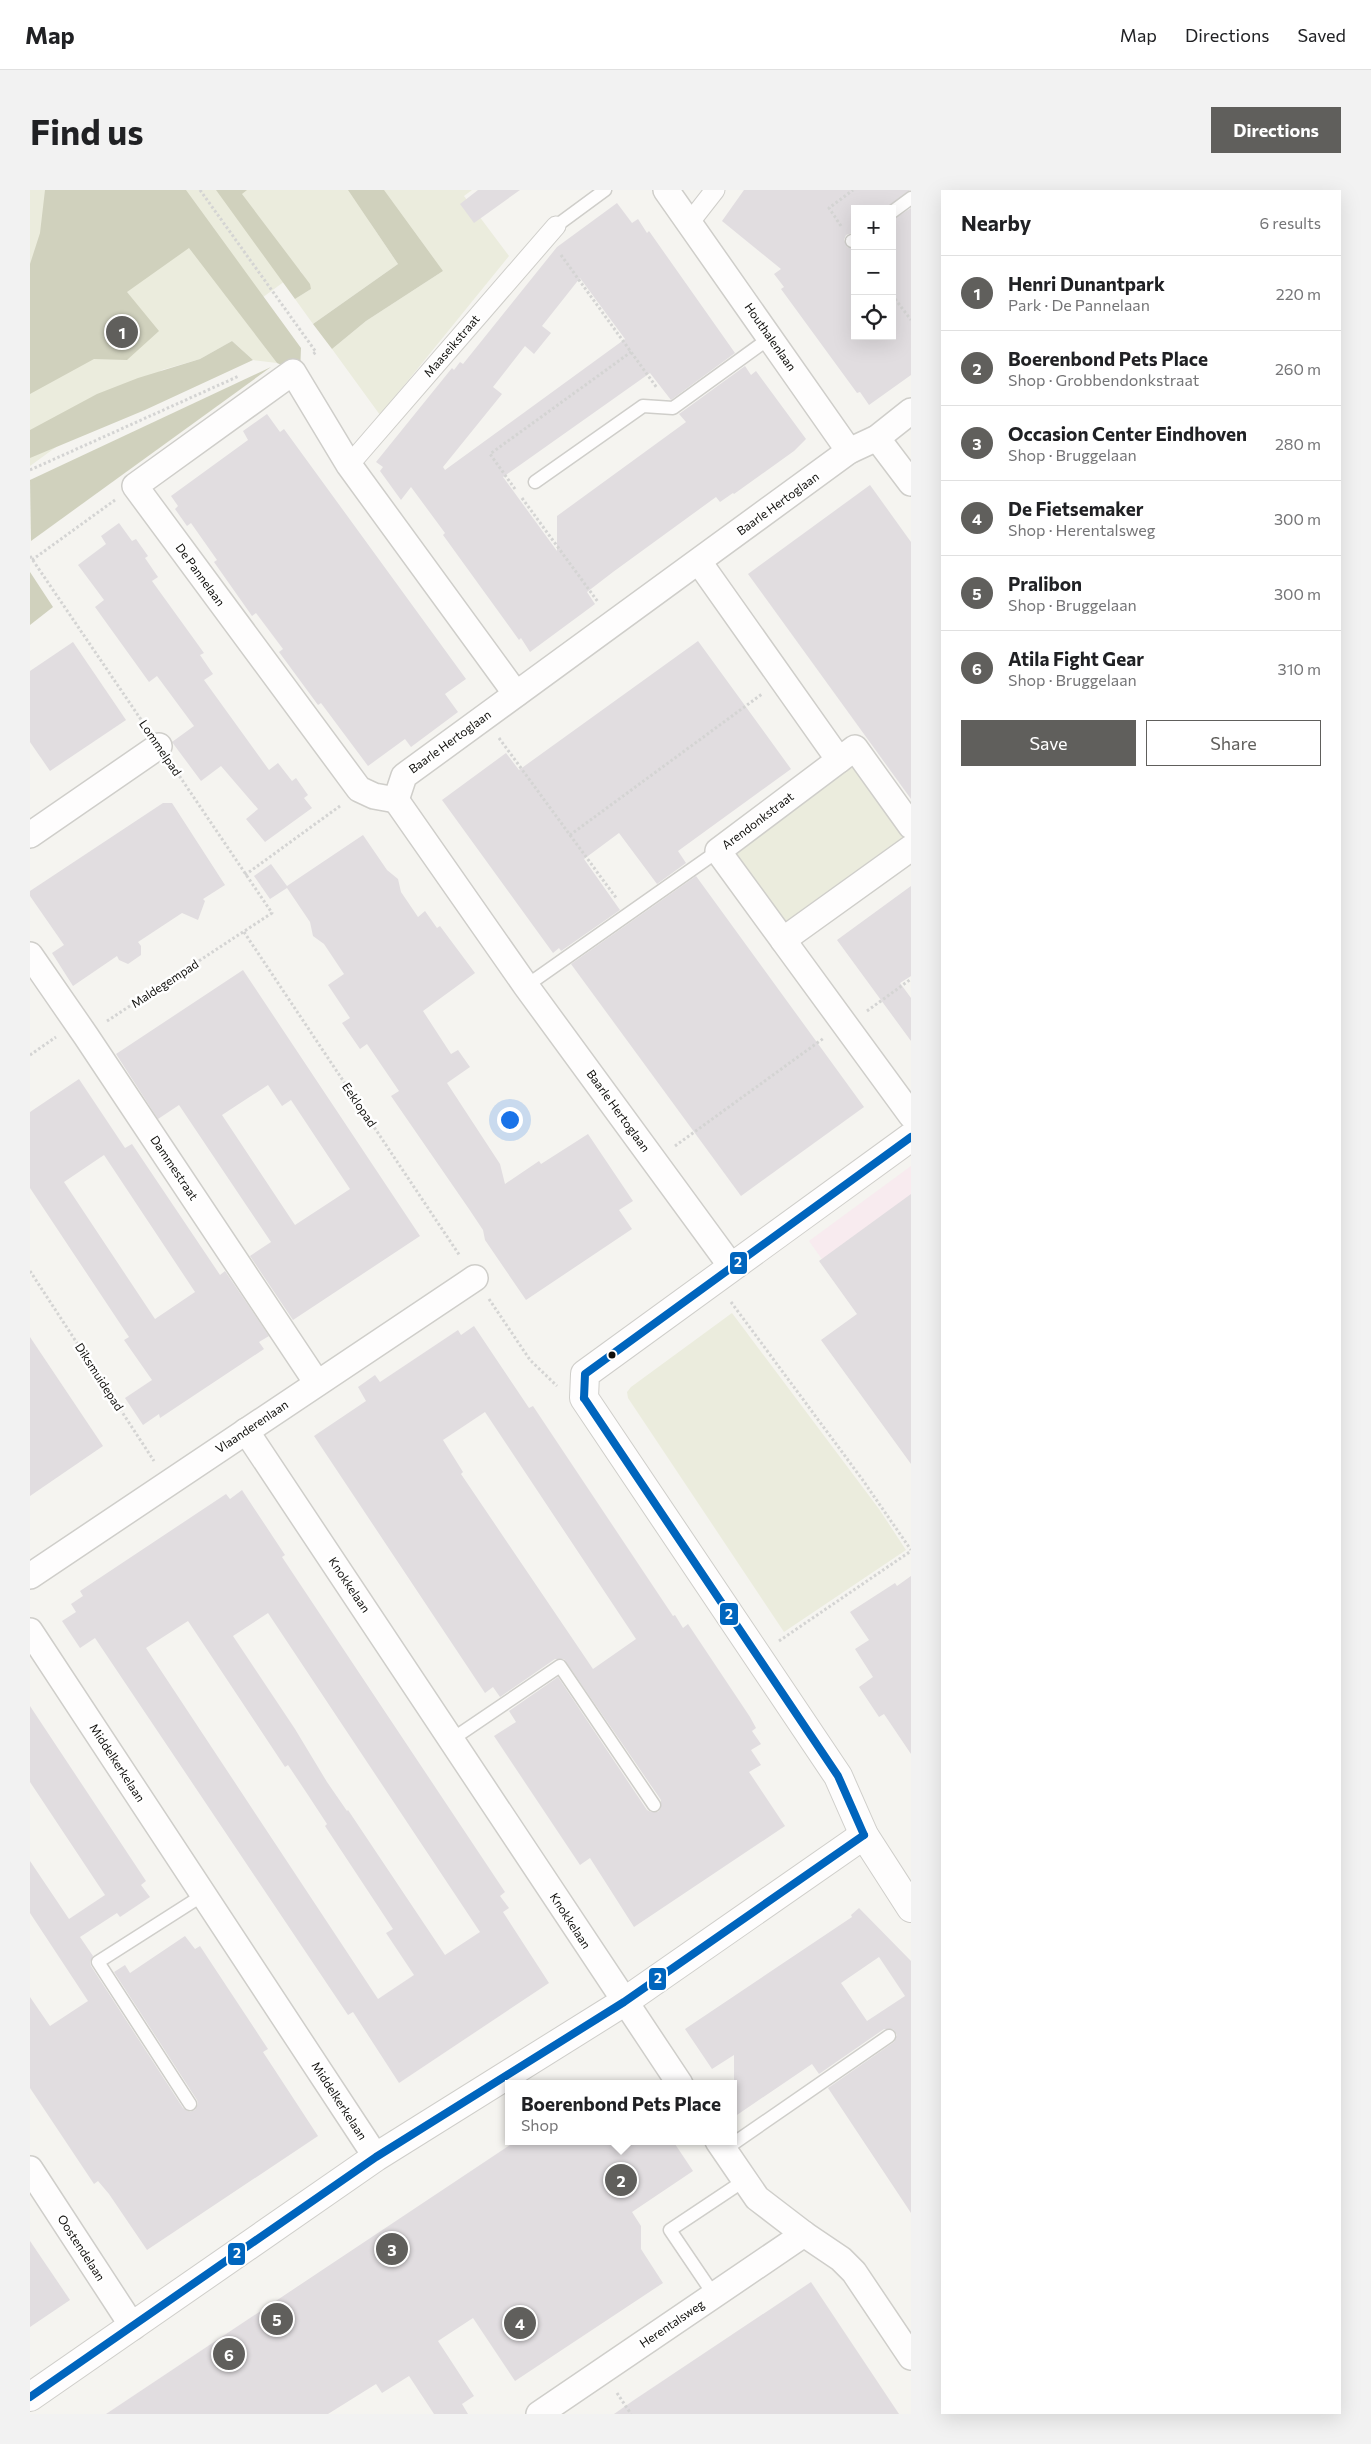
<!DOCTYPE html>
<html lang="en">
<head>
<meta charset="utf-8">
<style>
  :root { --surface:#fff; --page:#f2f2f2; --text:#202124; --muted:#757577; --line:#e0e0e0; --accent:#605f5c }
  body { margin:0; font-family:Commissioner,sans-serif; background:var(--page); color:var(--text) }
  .controls { position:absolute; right:15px; top:15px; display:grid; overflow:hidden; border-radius:0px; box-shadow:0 5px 20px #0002 }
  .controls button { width:45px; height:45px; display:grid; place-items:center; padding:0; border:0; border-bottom:1px solid var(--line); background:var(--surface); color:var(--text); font:25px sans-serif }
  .you { position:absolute; left:479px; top:929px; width:18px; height:18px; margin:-12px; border:4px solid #fff; border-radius:50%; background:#1a73e8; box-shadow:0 0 0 8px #1a73e833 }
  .badge { display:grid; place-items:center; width:32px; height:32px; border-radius:50%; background:var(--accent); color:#fff; font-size:16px; font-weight:700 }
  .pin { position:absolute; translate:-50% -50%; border:2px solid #fff; box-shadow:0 1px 5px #0006 }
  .popup { position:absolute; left:475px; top:1890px; width:232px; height:65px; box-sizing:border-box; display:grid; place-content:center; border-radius:0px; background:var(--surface); filter:drop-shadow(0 1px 4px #0005); font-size:16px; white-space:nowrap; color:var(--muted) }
  .popup b { font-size:19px; color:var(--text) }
  .popup::after { content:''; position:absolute; left:50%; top:100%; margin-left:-10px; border:10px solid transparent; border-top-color:var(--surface) }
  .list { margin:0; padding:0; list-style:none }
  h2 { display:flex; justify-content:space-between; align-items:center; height:65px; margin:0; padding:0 20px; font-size:21px }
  h2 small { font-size:16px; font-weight:400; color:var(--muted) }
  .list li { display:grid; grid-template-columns:32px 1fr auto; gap:15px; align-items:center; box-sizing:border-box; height:75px; padding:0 20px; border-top:1px solid var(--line) }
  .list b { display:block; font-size:19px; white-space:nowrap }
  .list p { margin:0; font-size:16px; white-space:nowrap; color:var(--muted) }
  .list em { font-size:16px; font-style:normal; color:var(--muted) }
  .actions { display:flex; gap:10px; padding:15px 20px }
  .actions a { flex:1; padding:11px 0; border:1px solid var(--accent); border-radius:0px; text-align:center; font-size:18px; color:var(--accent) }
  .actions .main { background:var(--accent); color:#fff }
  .icon { flex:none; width:28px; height:28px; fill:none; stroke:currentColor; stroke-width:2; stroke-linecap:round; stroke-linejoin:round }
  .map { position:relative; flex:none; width:881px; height:2224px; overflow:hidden; border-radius:0px }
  header { display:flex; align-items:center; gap:30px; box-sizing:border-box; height:70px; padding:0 25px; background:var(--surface); border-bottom:1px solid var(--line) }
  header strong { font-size:24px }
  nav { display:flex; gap:28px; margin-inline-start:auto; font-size:18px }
  .intro { display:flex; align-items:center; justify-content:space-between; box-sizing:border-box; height:120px; padding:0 30px }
  h1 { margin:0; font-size:35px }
  .button { padding:12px 22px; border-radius:0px; background:var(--accent); color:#fff; font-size:18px; font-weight:700 }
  main { display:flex; gap:30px; padding:0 30px }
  aside { flex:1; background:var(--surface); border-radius:0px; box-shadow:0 5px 20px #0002 }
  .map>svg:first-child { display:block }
  .commercial { fill:#f8ebef }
  .green { fill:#ebecdd }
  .forest { fill:#d0d1bd }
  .building { fill:#e1dde0; fill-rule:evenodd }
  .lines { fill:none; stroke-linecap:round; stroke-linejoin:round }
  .service-casing { stroke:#cfceca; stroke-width:15 }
  .pedestrian-casing { stroke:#cfceca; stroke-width:21 }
  .minor-casing { stroke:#cfceca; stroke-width:28 }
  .tertiary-casing { stroke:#cfceca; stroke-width:30 }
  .path { stroke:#d4d4d3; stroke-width:3; stroke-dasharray:2.5 2.5; stroke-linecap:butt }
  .service { stroke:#fefdfd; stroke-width:12 }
  .pedestrian { stroke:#fefdfd; stroke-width:19 }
  .minor { stroke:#fefdfd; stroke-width:25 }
  .tertiary { stroke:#fefdfd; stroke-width:28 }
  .bus-1-casing { stroke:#fff; stroke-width:11 }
  .bus-1 { stroke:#0065bd; stroke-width:8 }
  .bus-dot { fill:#100f0c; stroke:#fff; stroke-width:2 }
  .labels { text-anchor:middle; stroke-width:5; stroke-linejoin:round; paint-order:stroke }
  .street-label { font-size:12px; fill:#100f0c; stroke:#fff }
  .line-badge { stroke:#fff; stroke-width:2 }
  .badge-label { font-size:14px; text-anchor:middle; font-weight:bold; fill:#fff }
</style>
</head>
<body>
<header>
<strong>Map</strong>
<nav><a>Map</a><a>Directions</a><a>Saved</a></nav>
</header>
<div class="intro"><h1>Find us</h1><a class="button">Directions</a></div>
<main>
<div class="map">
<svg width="881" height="2224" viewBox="0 0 881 2224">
  <rect width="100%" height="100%" fill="#f5f4f0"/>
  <path class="commercial" d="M881 976V1194L779 1051Z"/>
  <g class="green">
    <path d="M0 0H442L434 6 479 66 350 225 302 159 336 131 413 81 339 31 368 74 283 134 265 109 281 99 270 80 210 124 247 173 223 170 202 151 170 169 132 180 0 276Z"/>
    <path d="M825 571 881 647 759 737 703 666 705 655Z"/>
    <path d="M702 1123 849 1319 876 1360 754 1442 598 1208 597 1202 601 1197Z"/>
  </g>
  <g class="forest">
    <path d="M15 0H156L271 158 270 184 247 173 159 58 97 102 129 141 97 170 64 169 0 204V74L10 43Z"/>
    <path d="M186 0H217L212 4 280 94 281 99 265 109Z"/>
    <path d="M318 0H354L413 81 336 131 302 159 283 134 368 74Z"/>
    <path d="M202 151 223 170 115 220 0 268V240L67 204 108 188 170 169Z"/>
    <path d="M241 177 1 351 0 290Z"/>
    <path d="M0 382 23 417 0 435Z"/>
  </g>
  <g class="building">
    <path d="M448 0H490L444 33 430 14Z"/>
    <path d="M714 0H880L855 19H825V42L816 45 814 50 817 57 825 59V146H862V30L881 18V185L839 215 830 202 827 203 751 99 754 97 744 84 751 79 692 31Z"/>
    <path d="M587 13 602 33 608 29 617 43 619 41 705 163 641 210 620 183 473 287 527 361V326L656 232 649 224 715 176 721 185 726 181 776 249 764 261 704 304 703 303 690 312 686 307 583 382 557 402 565 414 500 462 491 448 489 450 413 345 415 343 381 297 371 310 350 281 353 277 346 272 422 178 424 180 430 172 433 174 527 57ZM550 88 595 149 415 280 413 277 472 204 463 197 495 156 504 164 521 143 512 136Z"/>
    <path d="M237 224 250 242 254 239 436 489 415 504 428 522 381 557 375 549 338 576 291 513 288 515 249 462 253 459 226 423 222 426 184 372 187 370 161 333 157 336 145 319 148 316 141 306 218 250 213 241Z"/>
    <path d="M840 295 881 352V609L718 384Z"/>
    <path d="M89 333 102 351 106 349 118 366 115 368 128 387 122 391 174 463 170 465 183 484 174 490 239 580 248 573 262 591 266 588 278 605 274 608 282 618 235 652 216 629 228 619 191 576 171 591 142 552 164 536 127 486 119 492 65 417 74 410 48 375 76 354 71 346Z"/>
    <path d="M668 451 761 579 648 661 656 673 627 694 589 643 554 669 590 720 531 761 529 758 523 763 412 610 476 563 489 580Z"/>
    <path d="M43 452 96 530 20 581 0 552V481Z"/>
    <path d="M133 613H142L195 695 173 709 175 711 168 730 152 723 108 752 111 756V765L98 774 89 770 87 766 43 796 22 763 34 755 0 706V701Z"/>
    <path d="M333 645 357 680 368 689 371 702 388 727 395 721 407 738 410 736 445 783 393 821 421 864 428 860 440 877 417 893 470 974 475 994 509 971 511 974 558 944 603 1011 589 1020 602 1039 496 1110 455 1050 453 1040 439 1019 361 906 369 901 337 854 330 859 312 833 320 828 298 795 314 784 294 754 283 746 280 732 257 698 240 709 224 686 241 674 257 696Z"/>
    <path d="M666 686 834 917 711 1006 541 774Z"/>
    <path d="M881 696V786L870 793 881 808V851L807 750Z"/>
    <path d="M213 780 390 1046 263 1130 220 1066 241 1052 149 915 128 929 86 864ZM238 895 252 916 261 910 320 999 265 1035 192 925Z"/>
    <path d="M49 889 95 958 102 954 190 1085 195 1081 239 1146 229 1152 234 1159 130 1228 129 1224 113 1235 95 1208 122 1190 94 1150 99 1147 0 998V922ZM74 965 165 1102 125 1129 34 992Z"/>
    <path d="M881 1004V1274L791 1150 827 1124 789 1071Z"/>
    <path d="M444 1136 499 1218 503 1216 643 1426 645 1425 653 1438 658 1434 720 1527 726 1538 722 1541 731 1554 721 1560 731 1575 719 1582 755 1636 604 1737 560 1668 550 1675 464 1546 486 1532 479 1521 528 1487 617 1620 621 1622H628L631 1618V1610L534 1469H525L470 1507 463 1497 455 1503 284 1246 336 1211 328 1197 345 1185 350 1192 428 1140 431 1145ZM455 1222 606 1449 563 1479 431 1284 433 1282 413 1250Z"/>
    <path d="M0 1147 73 1256 0 1306Z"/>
    <path d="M212 1300 255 1365 252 1367 475 1702 470 1706 479 1718 473 1722 519 1793 369 1893 323 1822 318 1825 65 1448 50 1458 32 1431 46 1422 41 1414 53 1406 50 1401 196 1304 200 1309ZM238 1423 450 1742 415 1765 318 1620 317 1621 297 1592 265 1539 203 1446ZM158 1431 255 1577 258 1575 278 1605 297 1634 295 1636 363 1739 356 1743 384 1785 348 1809 116 1458Z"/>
    <path d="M881 1386V1564L854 1524 849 1527 829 1497 843 1487 825 1459 839 1450 820 1422 865 1393 867 1396Z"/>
    <path d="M0 1516 116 1691 111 1695 120 1707 90 1727 87 1723 50 1747 63 1766 60 1772 61 1776 153 1918 160 1922 165 1920 168 1914 167 1910 84 1782 95 1775 100 1783 155 1746 165 1759 170 1756 238 1859 233 1862 288 1946 117 2060 79 2004 68 1991 64 1994 0 1898V1807L20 1836 58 1811 0 1723V1671L39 1729 75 1705 0 1592Z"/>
    <path d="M829 1718 881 1771V2023L798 1898 864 1852 867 1845 863 1839H854L789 1884 782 1874 704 1927V1865L682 1879 655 1839 822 1727 821 1725ZM849 1767 875 1806 837 1831 811 1793Z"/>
    <path d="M486 1951H643L663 1981 602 2022 611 2036V2059L633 2093 485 2191 443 2128 408 2151 444 2206 432 2214 438 2224H404L379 2186 352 2203 346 2194 298 2224H76Z"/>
    <path d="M0 2051 40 2110 0 2137Z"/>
    <path d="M781 2092 869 2224H584L604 2210Z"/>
  </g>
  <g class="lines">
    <g class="service-casing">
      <g id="service">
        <path d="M862 22 881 8"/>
        <path d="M526 36 575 0"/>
        <path d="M822 51 825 50"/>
        <path d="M505 292 613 216 643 218 741 147"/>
        <path d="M496 796 688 661"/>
        <path d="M421 1550 530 1476 624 1615"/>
        <path d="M160 1914 68 1772 173 1705"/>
        <path d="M694 1960 859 1846"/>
        <path d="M684 2105 640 2040 715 1990"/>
      </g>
    </g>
    <g class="pedestrian-casing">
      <g id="pedestrian">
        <path d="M660 32 685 0"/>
        <path d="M319 275 526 36"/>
      </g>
    </g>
    <g class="minor-casing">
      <g id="minor">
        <path d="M636 0 819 261"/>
        <path d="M847 248 881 293"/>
        <path d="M669 372 809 570"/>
        <path d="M366 610 344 606 329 599 105 296 263 182 319 275 486 504"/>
        <path d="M366 610 374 586 819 261 847 248 881 221"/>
        <path d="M366 610 496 796 701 1076"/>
        <path d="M881 636 825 558 688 661 753 750 881 658"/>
        <path d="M0 645 129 556"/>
        <path d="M753 750 881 925"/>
        <path d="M0 765 56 846 287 1193"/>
        <path d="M216 1241 650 1894"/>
        <path d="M0 1386 445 1088"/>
        <path d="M0 1441 346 1967"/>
        <path d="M688 1951 727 2008 774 2044 811 2069 824 2082 881 2167"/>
        <path d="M0 1979 103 2137"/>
        <path d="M509 2224 774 2044"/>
      </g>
    </g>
    <g class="tertiary-casing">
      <g id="tertiary">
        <path d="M881 947 555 1184 554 1208 808 1586 834 1645 881 1718"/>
        <path d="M0 2207 346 1967 594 1812 834 1645"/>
      </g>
    </g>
    <g class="path">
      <path d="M170 0 286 162 282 165"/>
      <path d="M811 36 799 18 823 0"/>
      <path d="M531 65 627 198"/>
      <path d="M862 105 881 130"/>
      <path d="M0 280 209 186"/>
      <path d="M485 299 460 264 601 162"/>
      <path d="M492 308 568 412"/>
      <path d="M0 366 114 534"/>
      <path d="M2 370 85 310"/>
      <path d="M469 548 540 645 732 504"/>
      <path d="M540 645 587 709"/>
      <path d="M215 685 310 616"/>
      <path d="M214 742 430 1066"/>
      <path d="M837 821 881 789"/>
      <path d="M77 831 242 723 144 578"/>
      <path d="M0 865 26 847"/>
      <path d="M645 956 794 848"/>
      <path d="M0 1081 124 1271"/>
      <path d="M459 1109 500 1170 527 1196"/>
      <path d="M701 1112 832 1289 881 1360"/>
      <path d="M749 1451 881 1361"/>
      <path d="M587 2203 601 2224"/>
    </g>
    <use href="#service" class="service"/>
    <use href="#pedestrian" class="pedestrian"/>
    <use href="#minor" class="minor"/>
    <use href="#tertiary" class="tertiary"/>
    <g class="bus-1-casing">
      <g id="bus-1">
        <path d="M554 1208 808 1586 834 1645"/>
        <path d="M554 1208 555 1184 881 947"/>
        <path d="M0 2207 346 1967 594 1812 834 1645"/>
      </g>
    </g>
    <use href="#bus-1" class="bus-1"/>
  </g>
  <circle class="bus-dot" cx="582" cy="1165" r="4.5"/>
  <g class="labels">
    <g class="street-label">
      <text transform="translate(740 147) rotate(55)" y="4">Houthalenlaan</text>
      <text transform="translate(422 156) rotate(-49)" y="4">Maaseikstraat</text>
      <text transform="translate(748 314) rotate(-36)" y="4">Baarle Hertoglaan</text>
      <text transform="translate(170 385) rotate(54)" y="4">De Pannelaan</text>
      <text transform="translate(420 552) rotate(-36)" y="4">Baarle Hertoglaan</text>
      <text transform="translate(130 558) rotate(56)" y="4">Lommelpad</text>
      <text transform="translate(728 631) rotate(-37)" y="4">Arendonkstraat</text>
      <text transform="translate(135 794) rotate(-33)" y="4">Maldegempad</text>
      <text transform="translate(329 915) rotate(56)" y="4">Eeklopad</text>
      <text transform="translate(588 921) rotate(54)" y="4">Baarle Hertoglaan</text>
      <text transform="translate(144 978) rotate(56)" y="4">Dammestraat</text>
      <text transform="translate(69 1187) rotate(57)" y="4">Diksmuidepad</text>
      <text transform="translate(222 1237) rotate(-34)" y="4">Vlaanderenlaan</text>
      <text transform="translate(319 1395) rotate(56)" y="4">Knokkelaan</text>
      <text transform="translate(87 1573) rotate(57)" y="4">Middelkerkelaan</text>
      <text transform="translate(540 1731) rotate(57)" y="4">Knokkelaan</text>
      <text transform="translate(309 1911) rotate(57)" y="4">Middelkerkelaan</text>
      <text transform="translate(51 2058) rotate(57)" y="4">Oostendelaan</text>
      <text transform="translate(642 2134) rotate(-34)" y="4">Herentalsweg</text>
    </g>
  </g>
  <g class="line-badge">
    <rect x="699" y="1061" width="19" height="24" rx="5" fill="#0065bd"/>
    <rect x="689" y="1412" width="20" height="24" rx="5" fill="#0065bd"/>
    <rect x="618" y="1777" width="19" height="24" rx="5" fill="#0065bd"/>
    <rect x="197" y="2052" width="19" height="24" rx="5" fill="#0065bd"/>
  </g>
  <g class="badge-label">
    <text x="708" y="1077">2</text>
    <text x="699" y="1429">2</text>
    <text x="628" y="1793">2</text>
    <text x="207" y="2068">2</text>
  </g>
</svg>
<div class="controls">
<button>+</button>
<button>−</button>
<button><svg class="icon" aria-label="locate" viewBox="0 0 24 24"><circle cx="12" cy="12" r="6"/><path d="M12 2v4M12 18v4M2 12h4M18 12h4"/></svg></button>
</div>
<div class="you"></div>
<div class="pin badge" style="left:92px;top:142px">1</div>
<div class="pin badge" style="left:591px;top:1990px">2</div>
<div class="popup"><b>Boerenbond Pets Place</b>Shop</div>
<div class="pin badge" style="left:362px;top:2059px">3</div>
<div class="pin badge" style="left:490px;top:2133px">4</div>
<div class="pin badge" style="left:247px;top:2129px">5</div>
<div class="pin badge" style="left:199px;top:2164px">6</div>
</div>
<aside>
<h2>Nearby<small>6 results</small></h2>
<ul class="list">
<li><span class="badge">1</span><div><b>Henri Dunantpark</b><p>Park · De Pannelaan</p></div><em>220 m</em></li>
<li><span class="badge">2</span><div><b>Boerenbond Pets Place</b><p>Shop · Grobbendonkstraat</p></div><em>260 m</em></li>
<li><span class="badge">3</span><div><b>Occasion Center Eindhoven</b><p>Shop · Bruggelaan</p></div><em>280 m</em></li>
<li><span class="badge">4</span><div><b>De Fietsemaker</b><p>Shop · Herentalsweg</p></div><em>300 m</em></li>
<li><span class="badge">5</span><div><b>Pralibon</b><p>Shop · Bruggelaan</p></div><em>300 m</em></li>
<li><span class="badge">6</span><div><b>Atila Fight Gear</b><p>Shop · Bruggelaan</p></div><em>310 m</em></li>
</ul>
<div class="actions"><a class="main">Save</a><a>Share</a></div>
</aside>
</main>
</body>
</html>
